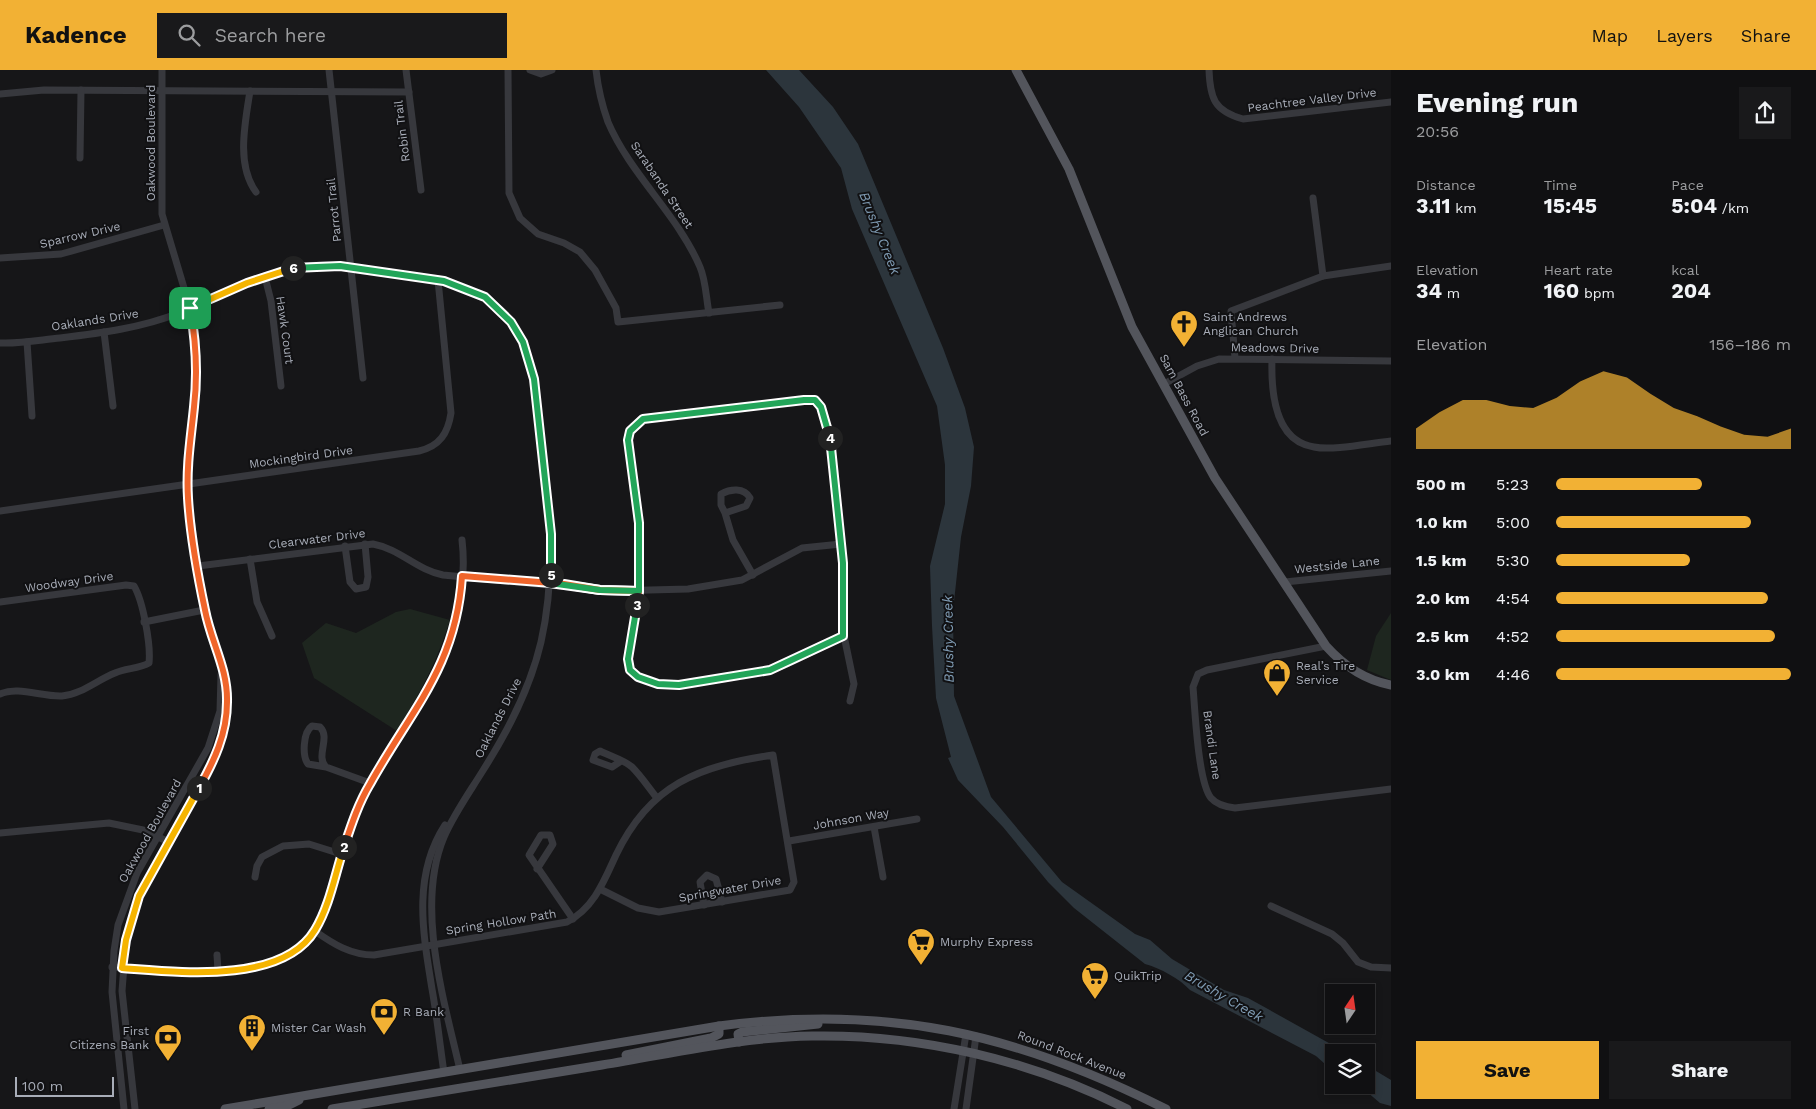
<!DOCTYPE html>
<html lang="en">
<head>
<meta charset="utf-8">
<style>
	body { margin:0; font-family:"Work Sans",sans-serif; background:#19191b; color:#f1f3f6; height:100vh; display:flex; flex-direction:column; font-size:19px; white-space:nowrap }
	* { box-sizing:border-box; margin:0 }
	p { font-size:16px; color:#9c9d9f }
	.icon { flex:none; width:28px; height:28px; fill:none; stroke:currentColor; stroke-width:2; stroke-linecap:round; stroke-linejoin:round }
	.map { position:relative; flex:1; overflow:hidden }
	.drawer { display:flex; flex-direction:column; background:#101012; width:425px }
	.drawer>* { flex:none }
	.needle { width:32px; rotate:13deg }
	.tools { position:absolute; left:1325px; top:914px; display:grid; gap:10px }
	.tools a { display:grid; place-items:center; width:50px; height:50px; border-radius:0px; background:#101012; box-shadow:0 2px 8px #0003,0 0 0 1px #303032; font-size:25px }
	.scale { position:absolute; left:15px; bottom:12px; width:99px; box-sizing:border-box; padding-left:5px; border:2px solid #a8adb8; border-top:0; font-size:14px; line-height:18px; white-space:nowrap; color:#a8adb8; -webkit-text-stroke:4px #111113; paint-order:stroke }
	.pin { position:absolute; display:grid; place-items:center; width:42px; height:42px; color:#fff; margin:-21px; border-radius:10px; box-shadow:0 2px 8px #0006 }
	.km { position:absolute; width:25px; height:25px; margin:-12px; border-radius:50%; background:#222; color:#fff; font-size:14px; line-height:25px; text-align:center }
	.round { display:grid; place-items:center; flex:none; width:52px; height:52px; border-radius:0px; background:#19191b }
	.summary { display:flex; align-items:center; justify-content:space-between; height:85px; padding:0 25px }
	h1 { font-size:28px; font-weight:700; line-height:38px }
	.figures { display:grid; grid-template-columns:repeat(3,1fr); gap:8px; height:85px; padding:5px 25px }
	.figures div { display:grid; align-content:center }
	.figures b { font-size:21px; font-weight:700 }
	.figures small { font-size:14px; font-weight:400 }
	.figures p { font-size:14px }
	.chart { height:140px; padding:10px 25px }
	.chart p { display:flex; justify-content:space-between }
	.chart svg { width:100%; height:90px; margin-top:5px; fill:#f2b134; opacity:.7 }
	.button { display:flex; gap:10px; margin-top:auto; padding:10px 25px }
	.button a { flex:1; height:58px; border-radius:0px; background:#f2b134; color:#111; font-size:20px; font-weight:700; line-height:58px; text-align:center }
	.button a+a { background:#19191b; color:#f1f3f6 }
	ul { padding:0 25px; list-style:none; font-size:16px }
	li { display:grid; grid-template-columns:80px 60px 1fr; align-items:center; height:38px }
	li i { height:12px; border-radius:6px; background:#f2b134 }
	header { display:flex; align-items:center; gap:30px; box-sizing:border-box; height:70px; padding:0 25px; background:#f2b134; color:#111 }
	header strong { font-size:24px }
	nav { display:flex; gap:28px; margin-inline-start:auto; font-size:18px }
	.search { width:350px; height:45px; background:#19191b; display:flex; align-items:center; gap:12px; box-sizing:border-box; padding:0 18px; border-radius:0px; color:#9c9d9f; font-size:19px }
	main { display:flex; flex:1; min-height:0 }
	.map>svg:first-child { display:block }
	.green { fill:#1e261f }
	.water { fill:#2c353c }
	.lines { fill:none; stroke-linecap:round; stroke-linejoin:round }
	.minor { stroke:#37383d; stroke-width:7 }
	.major { stroke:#53555c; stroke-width:9 }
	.split-1-casing { stroke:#fff; stroke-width:10 }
	.split-2-casing { stroke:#fff; stroke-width:10 }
	.split-3-casing { stroke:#fff; stroke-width:10 }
	.split-4-casing { stroke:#fff; stroke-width:10 }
	.split-5-casing { stroke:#fff; stroke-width:10 }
	.split-6-casing { stroke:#fff; stroke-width:10 }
	.split-7-casing { stroke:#fff; stroke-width:10 }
	.split-1 { stroke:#f0652b; stroke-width:6 }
	.split-2 { stroke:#f5b400; stroke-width:6 }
	.split-3 { stroke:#f0652b; stroke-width:6 }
	.split-4 { stroke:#22a559; stroke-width:6 }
	.split-5 { stroke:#22a559; stroke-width:6 }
	.split-6 { stroke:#22a559; stroke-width:6 }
	.split-7 { stroke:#f5b400; stroke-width:6 }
	.labels { text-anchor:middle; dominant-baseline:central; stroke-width:4; stroke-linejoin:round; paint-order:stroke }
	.street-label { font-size:12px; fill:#a8adb8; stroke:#111113 }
	.poi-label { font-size:12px; fill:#a8adb8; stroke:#111113; text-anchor:start }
	.water-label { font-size:14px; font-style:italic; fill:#7f9bb3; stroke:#111113 }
</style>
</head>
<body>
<header>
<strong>Kadence</strong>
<div class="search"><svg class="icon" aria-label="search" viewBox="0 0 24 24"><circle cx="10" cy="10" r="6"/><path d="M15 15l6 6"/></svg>Search here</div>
<nav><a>Map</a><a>Layers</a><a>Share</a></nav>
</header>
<main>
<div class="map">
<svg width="1391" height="1039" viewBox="0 0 1391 1039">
	<rect width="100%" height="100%" fill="#161618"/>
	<!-- green -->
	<g class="green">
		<path d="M 410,539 L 450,550 C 436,594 421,621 397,661 L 314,608 L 302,573 L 326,553 L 356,563 L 396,542 Z"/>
		<polygon points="1391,543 1391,610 1367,600 1376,566"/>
	</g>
	<!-- water -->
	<g class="water">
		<path d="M 766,0 L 799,0 L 833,37 L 858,74 L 943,278 L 965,338 L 974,377 L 971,416 L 961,467 L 953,541 L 954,626 L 991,727 L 1062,812 L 1135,864 L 1150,870 L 1172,889 L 1224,920 L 1248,928 L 1345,982 L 1334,982 L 1334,1002 L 1316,986 L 1190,920 C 1180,909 1160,898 1145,894 L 1074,838 L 1048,812 L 1003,757 L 958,710 L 948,688 L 951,687 L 936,628 L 932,556 L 930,496 L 945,434 L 945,395 L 937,336 L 852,139 L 841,98 L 799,37 Z"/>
		<polygon points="1366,995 1391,1010 1391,1036 1380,1033 1359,1015 1366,1015"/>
	</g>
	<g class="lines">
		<!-- minor -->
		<g class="minor">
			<polyline points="329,0 363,308"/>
			<polyline points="406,0 421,120"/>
			<polyline points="508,0 509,123 520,148 538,164 564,173 580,182 595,200 616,238 618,252 780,235"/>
			<polyline points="530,0 541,4 552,0"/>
			<path d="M 596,0 C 598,18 602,35 608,52 C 630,104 678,145 700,197 C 706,211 706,228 709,243"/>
			<path d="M 1209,0 C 1210,28 1214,41 1243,49 L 1391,32"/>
			<path d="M 250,21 C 245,53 236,95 256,122"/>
			<polyline points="0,24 44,20 409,22"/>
			<polyline points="80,88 81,20"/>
			<polyline points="1313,128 1323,206"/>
			<polyline points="0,188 61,184 164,155"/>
			<polyline points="265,207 271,231 281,316"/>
			<polyline points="104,262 113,336"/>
			<polyline points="27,272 32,346"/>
			<path d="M 0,273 C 20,274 40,270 60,268 C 101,263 141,258 179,243 C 219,228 257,204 299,197 C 328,192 357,198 386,202 C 461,213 519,221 533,309 C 544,397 561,484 541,572 C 530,619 508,661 482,702 C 469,723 454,744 444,767 C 415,836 444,930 460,1000"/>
			<polyline points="1235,288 1231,241 1323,206 1391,196"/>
			<path d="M 1272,289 C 1271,321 1274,371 1314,377 C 1333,381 1370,373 1391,371"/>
			<polyline points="1164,314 1197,296 1219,289 1391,291"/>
			<path d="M 0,441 L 419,381 C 440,376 448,363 451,343 L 438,210"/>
			<path d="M 725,443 L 721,435 L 721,424 C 730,419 744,417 750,428 L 746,436 L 725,443 L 733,470 L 753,505"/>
			<polyline points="345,476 350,512 356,519 366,517 368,507 365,474"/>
			<polyline points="250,489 257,532 272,566"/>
			<path d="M 198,496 L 373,474 C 400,479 417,500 443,505 L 611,521 L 688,519 L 742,510 L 802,478 L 841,474"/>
			<polyline points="1285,512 1391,501"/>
			<path d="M 0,532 L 126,515 L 134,516 C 143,531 151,575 149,593 C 138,599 126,598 115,603 C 97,610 82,624 62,626 C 42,627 18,616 0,624"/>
			<polyline points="144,552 204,540"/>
			<path d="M 843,567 C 821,575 803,588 782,596 C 761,604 736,606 714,609 C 701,612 687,616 673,615 C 660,615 635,611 629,597 C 624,584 634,562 636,549 C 644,488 636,431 628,370 C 630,359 634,355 643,349 L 804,329 L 815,330 L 821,337 L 829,362 L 843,493 L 843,561 L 854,614 L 850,631"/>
			<path d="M 1326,576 L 1207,600 L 1198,604 L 1193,617 C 1195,640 1198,712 1211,728 C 1217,735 1226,737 1235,738 L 1391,719"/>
			<path d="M 621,691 L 612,697 L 593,690 L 595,684 L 600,681 C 610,686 624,690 632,697 C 641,706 649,718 657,728"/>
			<path d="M 326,697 L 308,694 C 302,686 303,662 312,656 L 320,657 C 331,668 315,686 326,697 L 370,713"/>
			<polyline points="874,757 883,807"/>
			<polyline points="0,763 109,753 143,760 169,772"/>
			<polyline points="789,771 917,749"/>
			<polyline points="537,799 553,774 550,765 541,765 529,785 573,849"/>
			<polyline points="255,807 257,796 262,787 283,776 309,774 341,784"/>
			<polyline points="704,835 700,812 707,805 716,809 722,832"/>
			<polyline points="1271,836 1332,864 1343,873 1358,892 1371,897 1391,898"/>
			<path d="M 315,861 C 333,874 351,885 374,885 L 567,852 C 594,838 604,811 616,785 C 650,714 699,696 773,685 L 794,812 L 790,820 L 659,842 L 638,838 L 600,819"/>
			<polyline points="217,885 218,901"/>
			<path d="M 112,897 C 162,900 247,911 290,884 C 332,857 340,781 359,736 C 373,702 396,673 415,642 C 447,592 469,530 462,470"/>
			<path d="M 444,1003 C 440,975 437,947 432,919 C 423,863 412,806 445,755"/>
			<polyline points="124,1039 112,922 114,881 118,855 137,803 208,678 220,641 221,605"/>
			<polyline points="135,1039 122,921 126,870 139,826 212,694 222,667 227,632 224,603 204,540 188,428 187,389 194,336 196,285 190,238 162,144 162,0"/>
			<polyline points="954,1039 966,964"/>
			<polyline points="966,1039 976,966"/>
		</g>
		<!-- major -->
		<g class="major">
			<path d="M 1016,0 L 1069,99 L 1132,257 L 1215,408 L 1326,576 C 1344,596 1364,610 1391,615"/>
			<polyline points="739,972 738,964 742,962 818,954"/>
			<polyline points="626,985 711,968 719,964 719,956"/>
			<path d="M 225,1039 L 719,956 C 887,934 1015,963 1166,1039"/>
			<polyline points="269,1039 287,1036 299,1030"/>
			<path d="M 332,1039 C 422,1024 512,1009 602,995 C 671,984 741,967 812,966 C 920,964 1031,990 1127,1039"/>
		</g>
	</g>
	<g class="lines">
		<defs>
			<path id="split-1" d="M 190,238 C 196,271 198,303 194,337 C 191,367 186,396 188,428 C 190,461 198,507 205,540 C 211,572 228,599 227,632 C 227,664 214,691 199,718"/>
			<path id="split-2" d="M 199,718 L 139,826 L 126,870 L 122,898 C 176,902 282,915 315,860 C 330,835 335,804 344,777"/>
			<path id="split-3" d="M 344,777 C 351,756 358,734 370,714 C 411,640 456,597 462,506 L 564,514 L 600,520 L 639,521 L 637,535"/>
			<polyline id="split-4" points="637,535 628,589 630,600 638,607 658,614 679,615 770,600 843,566 843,493 830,368"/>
			<polyline id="split-5" points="551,505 550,513 600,520 639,521 639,453 628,370 630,361 643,349 804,330 815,330 821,337 830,368"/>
			<polyline id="split-6" points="293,198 340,196 444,211 485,227 511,252 523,272 534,309 551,464 551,505"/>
			<polyline id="split-7" points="190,238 247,213 293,198"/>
		</defs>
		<!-- split-1 casing -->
		<use href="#split-1" class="split-1-casing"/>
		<!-- split-2 casing -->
		<use href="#split-2" class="split-2-casing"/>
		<!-- split-3 casing -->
		<use href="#split-3" class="split-3-casing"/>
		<!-- split-4 casing -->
		<use href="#split-4" class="split-4-casing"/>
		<!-- split-5 casing -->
		<use href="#split-5" class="split-5-casing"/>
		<!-- split-6 casing -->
		<use href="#split-6" class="split-6-casing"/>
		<!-- split-7 casing -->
		<use href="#split-7" class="split-7-casing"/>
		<!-- split-1 -->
		<use href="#split-1" class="split-1"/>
		<!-- split-2 -->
		<use href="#split-2" class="split-2"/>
		<!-- split-3 -->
		<use href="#split-3" class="split-3"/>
		<!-- split-4 -->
		<use href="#split-4" class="split-4"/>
		<!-- split-5 -->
		<use href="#split-5" class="split-5"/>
		<!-- split-6 -->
		<use href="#split-6" class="split-6"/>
		<!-- split-7 -->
		<use href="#split-7" class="split-7"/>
	</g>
	<!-- icons -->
	<defs>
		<symbol id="church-pin" viewBox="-11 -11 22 30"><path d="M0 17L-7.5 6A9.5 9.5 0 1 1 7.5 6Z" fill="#f2b134" stroke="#111113"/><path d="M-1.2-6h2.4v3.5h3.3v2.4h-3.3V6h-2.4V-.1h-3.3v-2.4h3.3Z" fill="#111"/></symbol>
		<symbol id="shop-pin" viewBox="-11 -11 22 30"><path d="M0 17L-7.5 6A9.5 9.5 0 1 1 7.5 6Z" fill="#f2b134" stroke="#111113"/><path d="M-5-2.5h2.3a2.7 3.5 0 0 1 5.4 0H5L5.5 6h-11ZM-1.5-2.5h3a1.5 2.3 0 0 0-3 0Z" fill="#111"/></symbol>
		<symbol id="supermarket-pin" viewBox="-11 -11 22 30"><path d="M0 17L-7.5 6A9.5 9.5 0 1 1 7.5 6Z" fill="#f2b134" stroke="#111113"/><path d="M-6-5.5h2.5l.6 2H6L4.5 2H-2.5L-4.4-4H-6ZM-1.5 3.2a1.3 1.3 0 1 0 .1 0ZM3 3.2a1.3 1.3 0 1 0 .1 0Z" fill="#111"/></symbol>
		<symbol id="bank-pin" viewBox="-11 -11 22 30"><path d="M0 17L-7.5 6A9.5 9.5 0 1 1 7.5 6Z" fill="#f2b134" stroke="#111113"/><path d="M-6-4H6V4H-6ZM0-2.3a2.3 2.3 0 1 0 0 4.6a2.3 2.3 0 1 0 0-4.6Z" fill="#111"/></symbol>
		<symbol id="building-pin" viewBox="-11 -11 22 30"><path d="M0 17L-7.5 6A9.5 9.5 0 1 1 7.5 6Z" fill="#f2b134" stroke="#111113"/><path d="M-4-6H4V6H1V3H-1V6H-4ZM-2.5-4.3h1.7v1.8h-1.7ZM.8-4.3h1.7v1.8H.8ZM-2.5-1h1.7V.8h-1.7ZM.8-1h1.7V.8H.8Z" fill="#111"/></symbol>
	</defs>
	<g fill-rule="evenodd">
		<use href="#church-pin" x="1168" y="238" width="32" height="43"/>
		<use href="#shop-pin" x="1261" y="587" width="32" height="43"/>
		<use href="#supermarket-pin" x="905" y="856" width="32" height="43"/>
		<use href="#supermarket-pin" x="1079" y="890" width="32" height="43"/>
		<use href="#bank-pin" x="368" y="926" width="32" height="43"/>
		<use href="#building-pin" x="236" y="942" width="32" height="43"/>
		<use href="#bank-pin" x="152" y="952" width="32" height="43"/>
	</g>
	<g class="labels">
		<!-- street labels -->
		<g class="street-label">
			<text transform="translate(1312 30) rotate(-7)">Peachtree Valley Drive</text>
			<text transform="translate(402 61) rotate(-97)">Robin Trail</text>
			<text transform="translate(151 73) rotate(-90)">Oakwood Boulevard</text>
			<text transform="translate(662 115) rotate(56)">Sarabanda Street</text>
			<text transform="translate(334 140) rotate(-96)">Parrot Trail</text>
			<text transform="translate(80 165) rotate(-13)">Sparrow Drive</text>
			<text transform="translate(95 250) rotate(-9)">Oaklands Drive</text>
			<text transform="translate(285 260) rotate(82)">Hawk Court</text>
			<text transform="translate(1275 278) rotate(1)">Meadows Drive</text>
			<text transform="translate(1184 325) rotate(62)">Sam Bass Road</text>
			<text transform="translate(301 387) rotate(-8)">Mockingbird Drive</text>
			<text transform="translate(317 469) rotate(-7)">Clearwater Drive</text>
			<text transform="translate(1337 495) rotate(-6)">Westside Lane</text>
			<text transform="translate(69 512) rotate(-8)">Woodway Drive</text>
			<text transform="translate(498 648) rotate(-63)">Oaklands Drive</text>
			<text transform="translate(1212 675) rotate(82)">Brandi Lane</text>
			<text transform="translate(851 749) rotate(-10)">Johnson Way</text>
			<text transform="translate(150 761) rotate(-61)">Oakwood Boulevard</text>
			<text transform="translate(730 819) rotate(-10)">Springwater Drive</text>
			<text transform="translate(501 852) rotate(-9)">Spring Hollow Path</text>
			<text transform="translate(1072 985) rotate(21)">Round Rock Avenue</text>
		</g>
		<!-- poi labels -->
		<g class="poi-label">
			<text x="1203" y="247">Saint Andrews<tspan x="1203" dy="14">Anglican Church</tspan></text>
			<text x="1296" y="596">Real’s Tire<tspan x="1296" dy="14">Service</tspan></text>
			<text x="940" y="872">Murphy Express</text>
			<text x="1114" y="906">QuikTrip</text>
			<text x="403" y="942">R Bank</text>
			<text x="271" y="958">Mister Car Wash</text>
			<text x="149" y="961" text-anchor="end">First<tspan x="149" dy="14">Citizens Bank</tspan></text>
		</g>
		<!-- water labels -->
		<g class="water-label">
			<text transform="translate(880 163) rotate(68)">Brushy Creek</text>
			<text transform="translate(948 569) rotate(-91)">Brushy Creek</text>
			<text transform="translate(1224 926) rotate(30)">Brushy Creek</text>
		</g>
	</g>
</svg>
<div class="tools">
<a><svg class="needle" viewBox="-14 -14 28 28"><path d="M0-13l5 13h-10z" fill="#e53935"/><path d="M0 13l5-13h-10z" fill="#9c9d9f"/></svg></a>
<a><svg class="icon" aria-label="layers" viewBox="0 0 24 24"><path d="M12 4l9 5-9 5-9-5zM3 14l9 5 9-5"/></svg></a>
</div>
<div class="scale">100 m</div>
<div class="pin" style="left:190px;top:238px;background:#1e9e55"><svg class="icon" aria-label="arrive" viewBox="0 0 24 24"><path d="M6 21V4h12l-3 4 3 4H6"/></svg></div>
<b class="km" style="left:199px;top:718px">1</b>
<b class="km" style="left:344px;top:777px">2</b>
<b class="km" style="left:637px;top:535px">3</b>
<b class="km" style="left:830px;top:368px">4</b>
<b class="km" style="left:551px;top:505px">5</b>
<b class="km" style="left:293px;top:198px">6</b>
</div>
<section class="drawer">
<div class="summary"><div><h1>Evening run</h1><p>20:56</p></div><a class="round"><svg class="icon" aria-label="share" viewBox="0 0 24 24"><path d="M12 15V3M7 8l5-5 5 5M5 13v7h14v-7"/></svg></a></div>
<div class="figures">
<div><p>Distance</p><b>3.11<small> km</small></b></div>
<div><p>Time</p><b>15:45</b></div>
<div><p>Pace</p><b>5:04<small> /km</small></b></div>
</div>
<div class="figures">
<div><p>Elevation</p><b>34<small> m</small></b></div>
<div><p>Heart rate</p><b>160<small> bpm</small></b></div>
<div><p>kcal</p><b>204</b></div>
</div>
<div class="chart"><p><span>Elevation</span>156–186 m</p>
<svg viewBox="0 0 160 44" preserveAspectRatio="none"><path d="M0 44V34L10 26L20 20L30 20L40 23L50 24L60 19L70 11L80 6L90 9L100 17L110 24L120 28L130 33L140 37L150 38L160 34V44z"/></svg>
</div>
<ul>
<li><b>500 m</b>5:23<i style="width:62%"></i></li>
<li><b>1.0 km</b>5:00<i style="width:83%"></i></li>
<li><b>1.5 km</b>5:30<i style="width:57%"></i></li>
<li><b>2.0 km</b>4:54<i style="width:90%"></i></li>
<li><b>2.5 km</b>4:52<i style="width:93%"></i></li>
<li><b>3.0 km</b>4:46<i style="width:100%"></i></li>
</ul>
<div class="button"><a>Save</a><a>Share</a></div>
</section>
</main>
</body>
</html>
